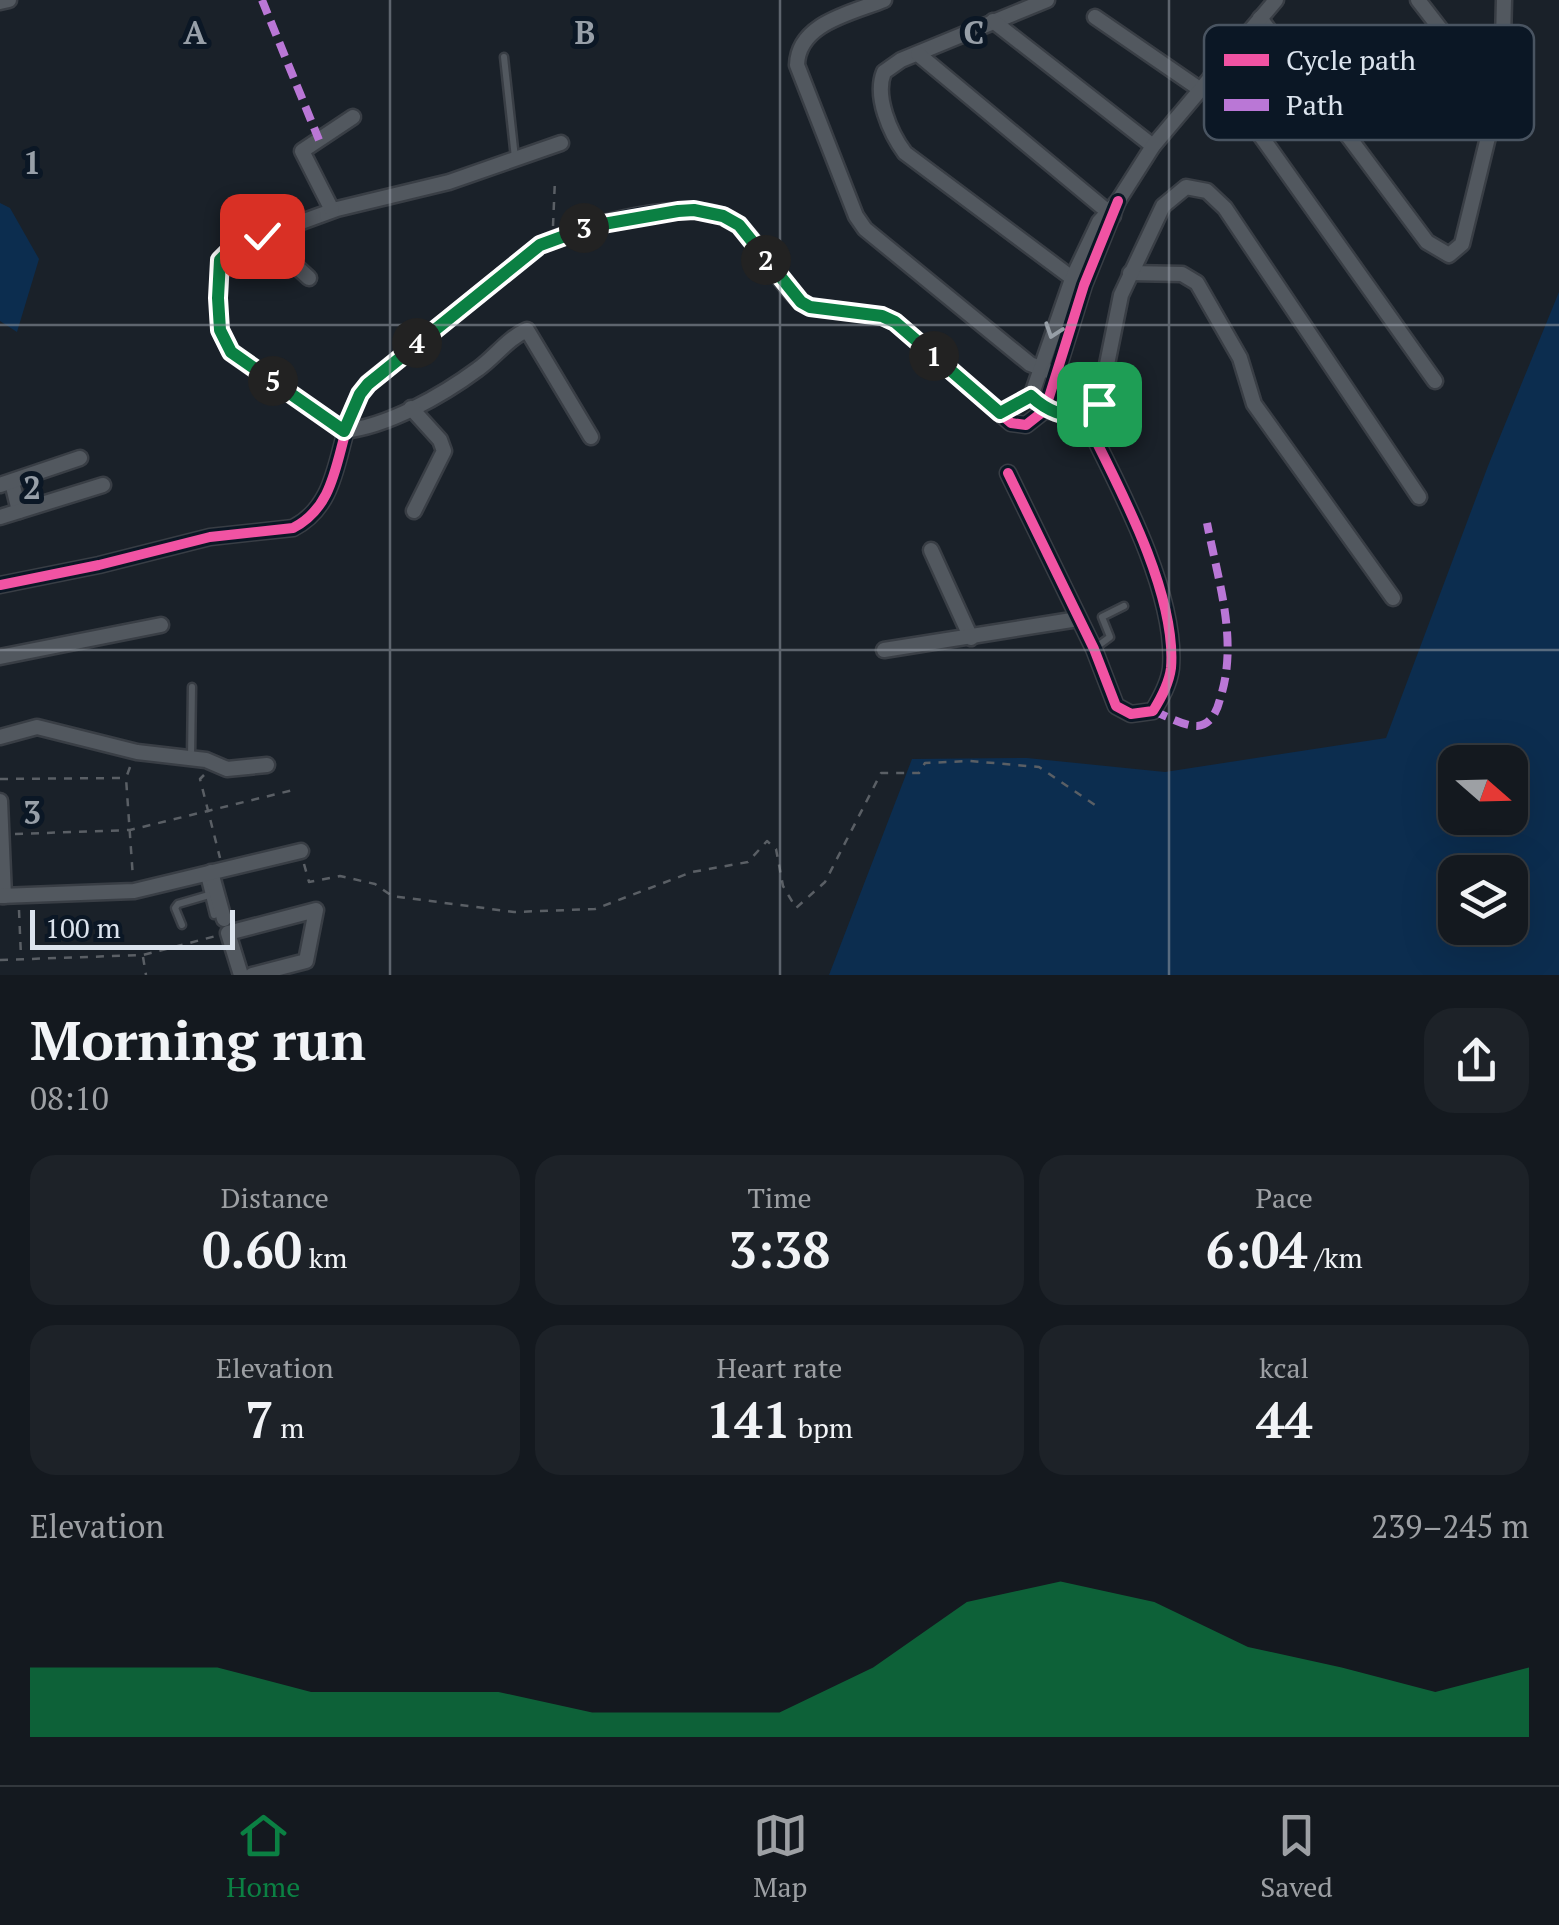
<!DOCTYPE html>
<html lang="en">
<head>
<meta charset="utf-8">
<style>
	body { margin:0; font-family:"PT Serif",serif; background:#1d2228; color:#f1f3f6; height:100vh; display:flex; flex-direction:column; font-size:38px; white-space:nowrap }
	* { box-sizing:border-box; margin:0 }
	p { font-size:32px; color:#9da0a4 }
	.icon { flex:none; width:55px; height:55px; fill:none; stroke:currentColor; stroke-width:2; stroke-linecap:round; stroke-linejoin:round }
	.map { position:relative; height:975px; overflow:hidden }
	.details { display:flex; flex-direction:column; background:#14191f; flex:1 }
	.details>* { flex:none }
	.needle { width:65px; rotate:110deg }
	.controls { position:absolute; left:1438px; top:745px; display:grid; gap:20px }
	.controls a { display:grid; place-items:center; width:90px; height:90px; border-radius:20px; background:#14191f; box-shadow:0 10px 40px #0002,0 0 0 2px #33383d; font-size:50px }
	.scale { position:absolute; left:30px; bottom:25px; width:205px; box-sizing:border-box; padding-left:10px; border:5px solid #dbe3ed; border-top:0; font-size:28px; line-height:35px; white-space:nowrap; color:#dbe3ed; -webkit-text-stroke:8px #0b1725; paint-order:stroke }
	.pin { position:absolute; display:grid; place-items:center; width:85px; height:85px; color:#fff; margin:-42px; border-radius:20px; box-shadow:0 5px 15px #0006 }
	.km { position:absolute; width:50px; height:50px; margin:-25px; border-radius:50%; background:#222; color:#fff; font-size:28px; line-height:50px; text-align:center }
	.round { display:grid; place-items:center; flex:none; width:105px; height:105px; border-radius:30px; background:#1d2228 }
	.head { display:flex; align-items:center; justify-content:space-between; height:170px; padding:0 30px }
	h1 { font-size:55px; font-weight:700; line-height:75px }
	.stats { display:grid; grid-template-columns:repeat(3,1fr); gap:15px; height:170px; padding:10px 30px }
	.stats div { display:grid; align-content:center; border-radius:25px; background:#1d2228; text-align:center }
	.stats b { font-size:50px; font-weight:700 }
	.stats small { font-size:28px; font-weight:400 }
	.stats p { font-size:28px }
	.chart { height:280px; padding:20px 30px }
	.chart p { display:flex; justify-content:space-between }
	.chart svg { width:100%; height:180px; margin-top:10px; fill:#0b8043; opacity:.7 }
	.tab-bar { display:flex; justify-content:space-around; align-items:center; height:140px; border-top:2px solid #33383d; background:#14191f; font-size:28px; color:#9da0a4 }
	.tab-bar a { display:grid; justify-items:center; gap:5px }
	.tab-bar .active { color:#0b8043 }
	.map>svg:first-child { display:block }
	.green { fill:#0c2d4f; fill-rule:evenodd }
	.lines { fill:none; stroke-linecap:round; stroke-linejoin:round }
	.service-casing { stroke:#393e45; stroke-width:11 }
	.minor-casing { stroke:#393e45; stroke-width:19 }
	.path { stroke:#5a5f65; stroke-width:2.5; stroke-dasharray:8 8; stroke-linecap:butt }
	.service { stroke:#52585f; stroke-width:6 }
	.minor { stroke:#52585f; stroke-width:14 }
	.quiet { stroke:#ba77d6; stroke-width:8; stroke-dasharray:15 8; stroke-linecap:butt }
	.cycleway-casing { stroke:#0b1725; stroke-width:16 }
	.cycleway { stroke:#f153a3; stroke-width:10 }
	.oneway { stroke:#969ea6 }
	.route-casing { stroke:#fff; stroke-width:20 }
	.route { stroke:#0b8043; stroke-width:12 }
	.grid { fill:none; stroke:#979fa8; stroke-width:2.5; stroke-opacity:0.55 }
	.key { fill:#0b1725; stroke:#495461; stroke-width:2.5 }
	.key-label { font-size:28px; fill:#dbe3ed }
	.grid-label { font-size:32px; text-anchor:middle; font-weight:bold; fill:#979fa8; stroke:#0b1725; stroke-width:10; stroke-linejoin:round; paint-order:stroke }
</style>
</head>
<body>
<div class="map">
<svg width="1559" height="975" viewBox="0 0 1559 975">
	<rect width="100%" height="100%" fill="#1a2129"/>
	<!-- green -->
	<g class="green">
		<polygon points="0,203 10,208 39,259 17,332 0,321"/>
		<path d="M 1559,292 L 1559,975 L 829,975 L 912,759 L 1027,758 L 1165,772 L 1386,738 L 1488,466 ZM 1455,762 L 1510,762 L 1510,818 L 1455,818 ZM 1455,872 L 1510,872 L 1510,928 L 1455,928 Z"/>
	</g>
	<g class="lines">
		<defs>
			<g id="service">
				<polyline points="504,57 515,158"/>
				<polyline points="1095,648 1110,637 1102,617 1124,606"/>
				<polyline points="191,757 192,687"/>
				<polyline points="204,875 214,915"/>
				<polyline points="182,925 175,908 178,904 209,895"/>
			</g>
			<g id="minor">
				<path d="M 884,0 C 852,13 798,23 797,65 L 856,216 L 865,229 L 1030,364 L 1056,374"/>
				<path d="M 1047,0 L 901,60 L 884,72 C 874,96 890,133 905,153 L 1076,281"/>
				<polyline points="1418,0 1476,75"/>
				<polyline points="0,2 9,0"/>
				<polyline points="1095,17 1201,90"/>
				<polyline points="1260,18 1427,242 1449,255 1462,244 1502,80 1504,0"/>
				<polyline points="993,21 1153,146"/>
				<polyline points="918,54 1113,216"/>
				<polyline points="1211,77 1231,94 1435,381"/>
				<path d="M 561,143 L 449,182 L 337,209 L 233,247 L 220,260 L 218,298 L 220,330 L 231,353 L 343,431 C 387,427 443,395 478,369 C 495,357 508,338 527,330 L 591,437"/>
				<polyline points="332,210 302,151 353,117"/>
				<polyline points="263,236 309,278"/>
				<polyline points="1130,273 1182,274 1197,283 1240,358 1254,404 1393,598"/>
				<polyline points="411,408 440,440 444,451 414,511"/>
				<polyline points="1000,413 1031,397 1072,279 1099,222 1118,201 1153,146 1276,0"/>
				<polyline points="1085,419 1099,404 1121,295 1163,206 1186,187 1207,191 1225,208 1419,497"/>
				<path d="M 1008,473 L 1094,649 L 1116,706 L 1131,714 L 1153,711 C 1161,698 1169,684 1171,668 C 1177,593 1118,485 1085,419 L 1045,410 L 1031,397"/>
				<polyline points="12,482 19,511"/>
				<polyline points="0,485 80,458"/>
				<polyline points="0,517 103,485"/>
				<polyline points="931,550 971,638"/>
				<path d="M 0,585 L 99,565 L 210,537 L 293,528 C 348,500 332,429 368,383 L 540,245 C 580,226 698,192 736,223 C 762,244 775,280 801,302 L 810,307 L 882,316 L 895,322 L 1011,423 L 1026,425 L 1045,410 L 1084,285 L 1118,201"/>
				<polyline points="884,650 1078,619"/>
				<polyline points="0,657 161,625"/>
				<polyline points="0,737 37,727 137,752 206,760 227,769 267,765"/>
				<polyline points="0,801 4,896"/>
				<polyline points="211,872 224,919"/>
				<polyline points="0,896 134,891 301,851"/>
				<polyline points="241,975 228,933 316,910 306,961 252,975"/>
			</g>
		</defs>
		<!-- service casing -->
		<use href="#service" class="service-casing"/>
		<!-- minor casing -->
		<use href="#minor" class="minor-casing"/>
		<!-- path -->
		<g class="path">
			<polyline points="553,226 555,179"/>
			<polyline points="130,767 126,778 133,878"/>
			<polyline points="204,775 200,779 220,858"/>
			<polyline points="0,779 123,778"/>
			<polyline points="15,834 130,830 293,790"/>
			<polyline points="304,864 309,882 340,876 375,884 392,896 514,912 595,909 692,872 748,862 767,841 776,849 783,886 796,908 825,882 881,773 919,773 925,763 970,761 1039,767 1095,805"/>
			<polyline points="19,910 21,957"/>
			<polyline points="143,957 146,975"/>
			<polyline points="0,960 143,955 216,936"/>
		</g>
		<!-- service -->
		<use href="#service" class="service"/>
		<!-- minor -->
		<use href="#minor" class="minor"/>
		<!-- quiet -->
		<g class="quiet">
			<polyline points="262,0 319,140"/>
			<path d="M 1153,711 C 1165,715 1183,726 1197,726 C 1211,725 1217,711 1220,699 C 1239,641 1218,581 1207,523"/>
		</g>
		<defs>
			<g id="cycleway">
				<path d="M 1008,473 L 1094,649 L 1116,706 L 1131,714 L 1153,711 C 1161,698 1169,684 1171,668 C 1177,593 1118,485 1085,419 L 1045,410 L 1031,397"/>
				<path d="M 0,585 L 99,565 L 210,537 L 293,528 C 348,500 332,429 368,383 L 540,245 C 580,226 698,192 736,223 C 762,244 775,280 801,302 L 810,307 L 882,316 L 895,322 L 1011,423 L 1026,425 L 1045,410 L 1084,285 L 1118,201"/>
			</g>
		</defs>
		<!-- cycleway casing -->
		<use href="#cycleway" class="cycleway-casing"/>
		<!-- cycleway -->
		<use href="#cycleway" class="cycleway"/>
	</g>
	<!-- one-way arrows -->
	<defs><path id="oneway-chevron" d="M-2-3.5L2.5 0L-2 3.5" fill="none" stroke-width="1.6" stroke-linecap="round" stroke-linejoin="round" transform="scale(2.5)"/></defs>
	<use class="oneway" href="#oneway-chevron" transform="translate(1053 331) rotate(109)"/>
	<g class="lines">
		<defs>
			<path id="route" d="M 262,236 L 233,247 L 220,260 L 218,298 L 220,330 L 231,352 L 344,431 L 360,394 L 368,384 L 540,245 L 592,226 L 678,211 L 694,210 L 723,216 L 739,225 L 801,302 L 810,307 L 882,316 L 895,322 L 1000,413 L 1031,396 C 1048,412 1063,416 1086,418 L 1099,404"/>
		</defs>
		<!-- route casing -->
		<use href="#route" class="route-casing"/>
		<!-- route -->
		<use href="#route" class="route"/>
	</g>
	<!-- grid -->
	<path class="grid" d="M 390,0 L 390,975M 780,0 L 780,975M 1169,0 L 1169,975M 0,325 L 1559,325M 0,650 L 1559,650"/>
	<!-- legend -->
	<rect x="1204" y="25" width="330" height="115" rx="15" class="key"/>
	<rect x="1224" y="54" width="45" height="12" fill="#f153a3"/>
	<rect x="1224" y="99" width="45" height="12" fill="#ba77d6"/>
	<g class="key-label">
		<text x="1286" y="70">Cycle path</text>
		<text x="1286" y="115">Path</text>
	</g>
	<g class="grid-label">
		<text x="195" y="44">A</text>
		<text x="585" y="44">B</text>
		<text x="974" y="44">C</text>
		<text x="32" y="174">1</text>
		<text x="32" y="499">2</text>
		<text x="32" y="824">3</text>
	</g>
</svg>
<div class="controls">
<a><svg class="needle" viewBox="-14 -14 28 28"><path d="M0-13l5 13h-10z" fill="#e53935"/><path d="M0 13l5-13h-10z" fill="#9da0a4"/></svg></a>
<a><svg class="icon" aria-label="layers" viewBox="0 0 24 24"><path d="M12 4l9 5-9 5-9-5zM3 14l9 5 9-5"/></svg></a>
</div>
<div class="scale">100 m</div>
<div class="pin" style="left:1099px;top:404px;background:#1e9e55"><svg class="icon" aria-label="arrive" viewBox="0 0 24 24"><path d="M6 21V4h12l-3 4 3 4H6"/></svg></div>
<div class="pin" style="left:262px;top:236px;background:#d93025"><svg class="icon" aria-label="check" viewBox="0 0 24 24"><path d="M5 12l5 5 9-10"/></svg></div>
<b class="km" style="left:934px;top:356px">1</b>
<b class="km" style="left:766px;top:260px">2</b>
<b class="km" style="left:584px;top:228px">3</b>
<b class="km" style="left:417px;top:343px">4</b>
<b class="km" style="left:273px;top:381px">5</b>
</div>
<section class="details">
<div class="head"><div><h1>Morning run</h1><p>08:10</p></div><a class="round"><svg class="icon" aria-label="share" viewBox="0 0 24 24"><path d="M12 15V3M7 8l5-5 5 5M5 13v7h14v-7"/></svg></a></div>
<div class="stats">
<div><p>Distance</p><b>0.60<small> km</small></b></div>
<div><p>Time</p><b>3:38</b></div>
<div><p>Pace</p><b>6:04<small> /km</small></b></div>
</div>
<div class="stats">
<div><p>Elevation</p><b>7<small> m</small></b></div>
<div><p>Heart rate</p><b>141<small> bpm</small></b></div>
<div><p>kcal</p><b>44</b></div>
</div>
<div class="chart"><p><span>Elevation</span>239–245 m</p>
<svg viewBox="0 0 160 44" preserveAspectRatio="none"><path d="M0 44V27L10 27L20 27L30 33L40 33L50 33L60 38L70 38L80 38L90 27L100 11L110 6L120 11L130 22L140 27L150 33L160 27V44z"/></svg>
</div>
</section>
<nav class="tab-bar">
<a class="active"><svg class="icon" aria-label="home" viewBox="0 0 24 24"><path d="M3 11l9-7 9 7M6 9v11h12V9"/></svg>Home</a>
<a><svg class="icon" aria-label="map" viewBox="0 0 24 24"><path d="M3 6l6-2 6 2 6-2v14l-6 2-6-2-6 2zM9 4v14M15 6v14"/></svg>Map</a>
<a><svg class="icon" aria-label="saved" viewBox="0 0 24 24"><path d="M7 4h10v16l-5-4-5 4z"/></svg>Saved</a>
</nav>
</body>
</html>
